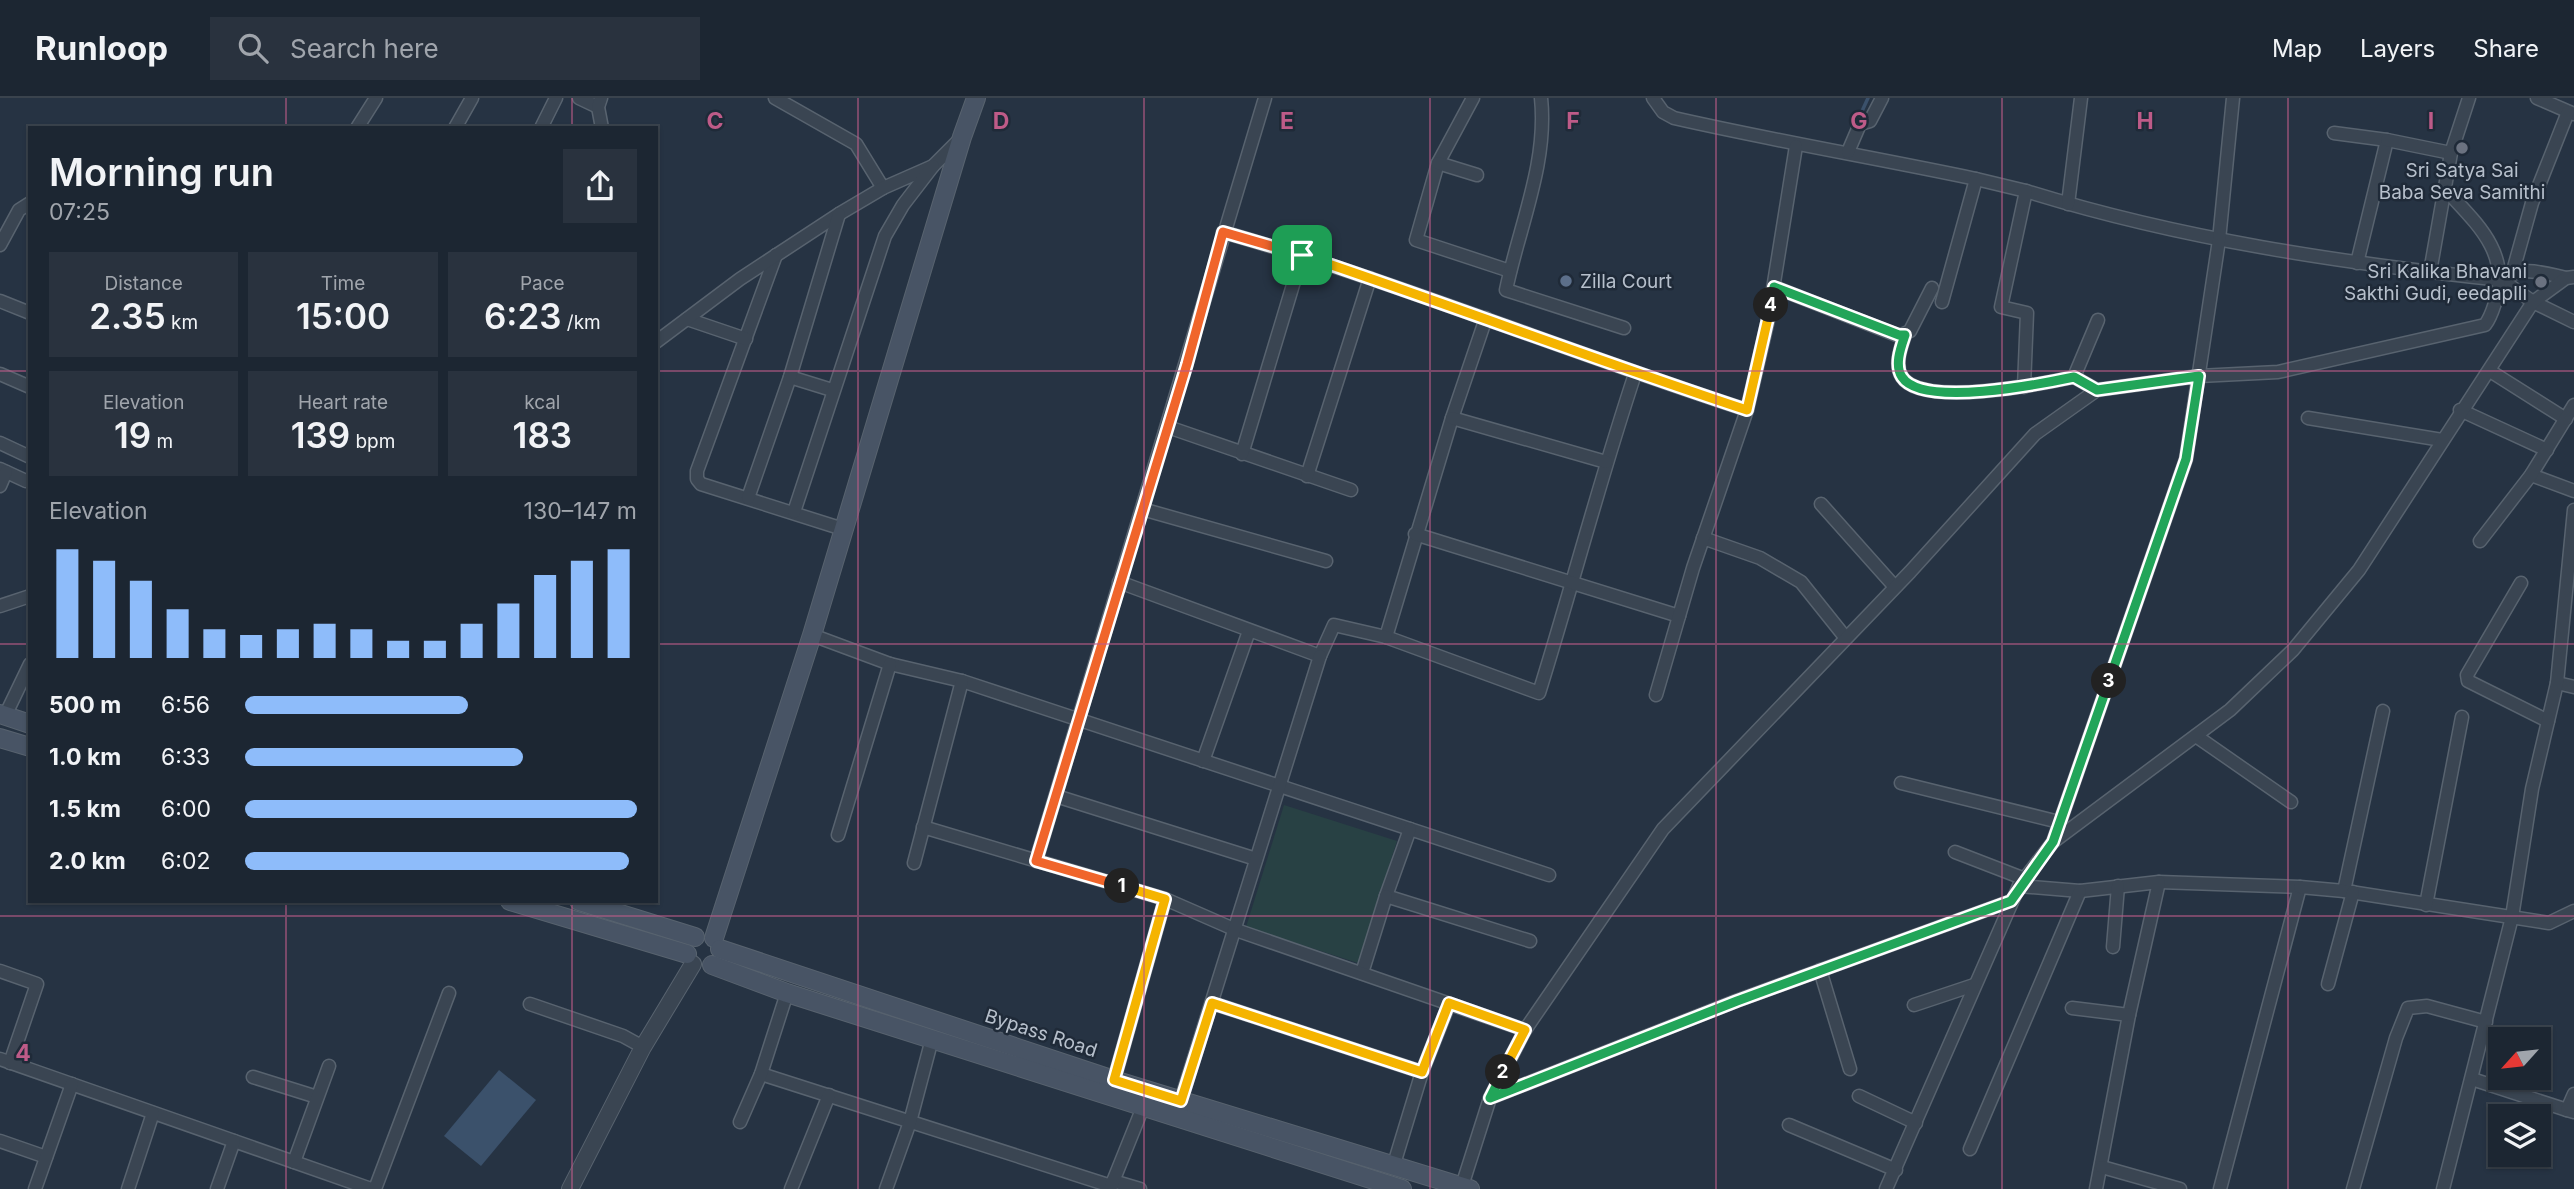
<!DOCTYPE html>
<html lang="en">
<head>
<meta charset="utf-8">
<style>
	body { margin:0; font-family:Inter,sans-serif; background:#29323e; color:#f1f3f6; height:100vh; display:flex; flex-direction:column; font-size:26px; white-space:nowrap }
	* { box-sizing:border-box; margin:0 }
	p { font-size:23px; color:#a0a5ac }
	.icon { flex:none; width:38px; height:38px; fill:none; stroke:currentColor; stroke-width:2; stroke-linecap:round; stroke-linejoin:round }
	.map { position:relative; flex:1; overflow:hidden }
	.drawer { position:absolute; left:28px; top:28px; width:630px; height:777px; display:flex; flex-direction:column; background:#1c2632; border-radius:0px; box-shadow:0 2px 5px #0004,0 0 0 2px #3a434d }
	.drawer>* { flex:none }
	.needle { width:46px; rotate:243deg }
	.tools { position:absolute; left:2488px; top:929px; display:grid; gap:14px }
	.tools a { display:grid; place-items:center; width:63px; height:63px; border-radius:0px; background:#1c2632; box-shadow:0 2px 5px #0004,0 0 0 2px #3a434d; font-size:35px }
	.pin { position:absolute; display:grid; place-items:center; width:60px; height:60px; color:#fff; margin:-30px; border-radius:14px; box-shadow:0 4px 10px #0006 }
	.km { position:absolute; width:35px; height:35px; margin:-18px; border-radius:50%; background:#222; color:#fff; font-size:19px; line-height:35px; text-align:center }
	.round { display:grid; place-items:center; flex:none; width:74px; height:74px; border-radius:0px; background:#29323e }
	.headline { display:flex; align-items:center; justify-content:space-between; height:119px; padding:0 21px }
	h1 { font-size:38px; font-weight:600; line-height:52px }
	.figures { display:grid; grid-template-columns:repeat(3,1fr); gap:10px; height:119px; padding:7px 21px }
	.figures div { display:grid; align-content:center; border-radius:0px; background:#29323e; text-align:center }
	.figures b { font-size:35px; font-weight:600 }
	.figures small { font-size:19px; font-weight:400 }
	.figures p { font-size:19px }
	.chart { height:196px; padding:14px 21px }
	.chart p { display:flex; justify-content:space-between }
	.chart svg { width:100%; height:126px; margin-top:7px; stroke:#8ebcfa; stroke-width:6 }
	ul { padding:0 21px; list-style:none; font-size:23px }
	li { display:grid; grid-template-columns:112px 84px 1fr; align-items:center; height:52px }
	li i { height:18px; border-radius:9px; background:#8ebcfa }
	header { display:flex; align-items:center; gap:42px; box-sizing:border-box; height:98px; padding:0 35px; background:#1c2632; border-bottom:2px solid #3a434d }
	header strong { font-size:33px }
	nav { display:flex; gap:38px; margin-inline-start:auto; font-size:24px }
	.search { width:490px; height:63px; background:#29323e; display:flex; align-items:center; gap:18px; box-sizing:border-box; padding:0 24px; border-radius:0px; color:#a0a5ac; font-size:26px }
	.map>svg:first-child { display:block }
	.green { fill:#284144 }
	.water { fill:#3b516b }
	.lines { fill:none; stroke-linecap:round; stroke-linejoin:round }
	.stream { stroke:#3b516b; stroke-width:3.5 }
	.minor-casing { stroke:#58636f; stroke-width:15 }
	.tertiary-casing { stroke:#58636f; stroke-width:18 }
	.secondary-casing { stroke:#58636f; stroke-width:20 }
	.minor { stroke:#3a4552; stroke-width:12 }
	.tertiary { stroke:#3a4552; stroke-width:16 }
	.secondary { stroke:#485465; stroke-width:18 }
	.split-1-casing { stroke:#fff; stroke-width:14 }
	.split-2-casing { stroke:#fff; stroke-width:14 }
	.split-3-casing { stroke:#fff; stroke-width:14 }
	.split-4-casing { stroke:#fff; stroke-width:14 }
	.split-5-casing { stroke:#fff; stroke-width:14 }
	.split-1 { stroke:#f0652b; stroke-width:9 }
	.split-2 { stroke:#f5b400; stroke-width:9 }
	.split-3 { stroke:#22a559; stroke-width:9 }
	.split-4 { stroke:#22a559; stroke-width:9 }
	.split-5 { stroke:#f5b400; stroke-width:9 }
	.grid { fill:none; stroke:#be5b88; stroke-width:2; stroke-opacity:0.55 }
	.worship-dot { fill:#6b7280; stroke:#1f2a38; stroke-width:2.5 }
	.service-dot { fill:#5c6f8a; stroke:#1f2a38; stroke-width:2.5 }
	.labels { text-anchor:middle; dominant-baseline:central; stroke-width:5; stroke-linejoin:round; paint-order:stroke }
	.poi-label { font-size:19px; fill:#b7c0cc; stroke:#1f2a38 }
	.street-label { font-size:19px; fill:#b7c0cc; stroke:#1f2a38 }
	.grid-label { font-size:23px; text-anchor:middle; font-weight:bold; fill:#be5b88; stroke:#1f2a38; stroke-width:5; stroke-linejoin:round; paint-order:stroke }
</style>
</head>
<body>
<header>
<strong>Runloop</strong>
<div class="search"><svg class="icon" aria-label="search" viewBox="0 0 24 24"><circle cx="10" cy="10" r="6"/><path d="M15 15l6 6"/></svg>Search here</div>
<nav><a>Map</a><a>Layers</a><a>Share</a></nav>
</header>
<div class="map">
<svg width="2574" height="1091" viewBox="0 0 2574 1091">
	<rect width="100%" height="100%" fill="#263343"/>
	<!-- green -->
	<polygon class="green" points="1284,707 1397,743 1358,865 1246,829"/>
	<!-- water -->
	<polygon class="water" points="499,972 536,1002 481,1068 444,1038"/>
	<g class="lines">
		<!-- stream -->
		<polyline class="stream" points="1858,22 1868,0"/>
		<defs>
			<g id="minor">
				<polyline points="579,0 598,9"/>
				<polyline points="601,0 598,9 602,30"/>
				<polyline points="775,0 856,46 883,90"/>
				<polyline points="1473,0 1438,65 1416,142 1510,173"/>
				<path d="M 1541,0 C 1548,65 1519,129 1506,192 L 1624,230"/>
				<path d="M 1653,0 L 1663,14 L 1674,20 C 1775,43 1876,60 1976,81"/>
				<polyline points="2537,0 2574,16"/>
				<polyline points="357,30 376,0"/>
				<polyline points="455,30 472,0"/>
				<polyline points="541,30 556,0"/>
				<polyline points="2334,35 2387,42 2357,165"/>
				<polyline points="2387,42 2451,55"/>
				<polyline points="1848,54 1860,26 1870,23 1882,0"/>
				<polyline points="1438,65 1477,77"/>
				<path d="M 2026,93 C 2180,141 2341,165 2502,182 C 2522,167 2543,175 2566,180"/>
				<polyline points="2068,106 2081,0"/>
				<path d="M 1223,134 C 1400,185 1571,255 1747,312"/>
				<polyline points="0,147 19,112 30,105"/>
				<polyline points="776,157 697,373 697,381 701,386 843,431"/>
				<polyline points="2513,173 2532,105 2568,14"/>
				<polyline points="2430,174 2451,55 2469,0"/>
				<polyline points="2502,182 2533,204 2574,224"/>
				<polyline points="1774,189 1899,238 1910,233 1932,190"/>
				<polyline points="0,203 30,215"/>
				<polyline points="1942,204 1976,81 2026,93 2001,209 2027,215 2024,289"/>
				<path d="M 1486,220 L 1452,320 L 1386,539 L 1539,595 C 1572,489 1600,381 1635,276"/>
				<polyline points="687,221 746,241"/>
				<path d="M 1905,237 C 1901,249 1894,267 1902,279 C 1922,310 2041,286 2074,279"/>
				<polyline points="656,244 740,181 839,116 883,90 933,68 960,41"/>
				<polyline points="2490,273 2566,321"/>
				<polyline points="0,276 30,289"/>
				<polyline points="790,279 832,292"/>
				<polyline points="2097,292 2074,279 2098,222"/>
				<polyline points="2460,312 2547,352"/>
				<polyline points="1452,320 1606,364"/>
				<polyline points="2308,320 2442,342"/>
				<polyline points="1168,329 1351,392"/>
				<polyline points="0,345 30,359"/>
				<polyline points="1242,356 1302,157"/>
				<polyline points="0,371 26,383"/>
				<polyline points="2531,377 2574,393"/>
				<polyline points="1307,378 1370,180"/>
				<polyline points="0,388 6,374"/>
				<polyline points="748,400 790,279 839,116"/>
				<polyline points="1821,406 1895,489"/>
				<polyline points="1142,411 1326,463"/>
				<polyline points="794,414 885,138 903,107 933,68"/>
				<polyline points="1415,436 1679,518"/>
				<polyline points="1703,440 1760,460 1801,484 1845,539"/>
				<polyline points="2480,443 2531,377 2574,307"/>
				<polyline points="1119,484 1320,558 1334,527 1386,539"/>
				<polyline points="2521,485 2467,577 2468,583 2548,623"/>
				<polyline points="0,508 30,498"/>
				<polyline points="812,537 890,566 962,583 1549,777"/>
				<polyline points="2557,585 2574,589"/>
				<polyline points="1656,597 1693,470 1747,312 1768,222 1796,48"/>
				<polyline points="2383,613 2344,793 2549,825 2574,813"/>
				<polyline points="5,618 30,566"/>
				<polyline points="2196,638 2291,704"/>
				<polyline points="1203,663 1249,533"/>
				<polyline points="1901,685 2059,724"/>
				<polyline points="1056,698 1256,761"/>
				<polyline points="923,729 1165,801"/>
				<polyline points="1410,731 1386,798 1530,843"/>
				<polyline points="838,737 890,566"/>
				<polyline points="2053,744 2186,361 2219,142 2233,0"/>
				<polyline points="1955,754 2025,781"/>
				<polyline points="1036,763 1265,0"/>
				<polyline points="914,765 962,583"/>
				<polyline points="2159,784 2300,789 2220,1091"/>
				<polyline points="2019,788 2080,793 2159,784 2129,917 2096,1091"/>
				<polyline points="2300,789 2344,793"/>
				<polyline points="2426,807 2462,619"/>
				<polyline points="2113,849 2118,788"/>
				<polyline points="1820,872 1850,971"/>
				<polyline points="0,873 37,886 10,965"/>
				<polyline points="1362,875 1386,798"/>
				<polyline points="2328,886 2353,794"/>
				<polyline points="1212,905 1422,974 1394,1066"/>
				<polyline points="530,906 623,938 643,949"/>
				<polyline points="1914,907 1974,887"/>
				<polyline points="2072,910 2129,917"/>
				<polyline points="0,961 371,1091"/>
				<polyline points="1422,974 1449,906"/>
				<polyline points="761,976 1111,1088"/>
				<polyline points="253,979 317,999"/>
				<polyline points="2472,981 2567,1012"/>
				<polyline points="1114,982 1165,801 1236,832 1525,932"/>
				<polyline points="1859,998 1916,1025"/>
				<polyline points="1490,1000 1736,903 2011,803"/>
				<polyline points="1181,1002 1320,558"/>
				<polyline points="2574,1014 2567,1012 2574,996"/>
				<polyline points="740,1024 761,976 787,895"/>
				<polyline points="1789,1027 1896,1072"/>
				<polyline points="0,1043 46,1059"/>
				<polyline points="1970,1051 2080,793"/>
				<polyline points="294,1064 329,968"/>
				<polyline points="2102,1069 2180,1091"/>
				<polyline points="1113,1083 1140,1091"/>
				<path d="M 1462,1088 L 1490,1000 L 1525,932 L 1663,731 L 1910,474 L 2035,336 L 2097,292 L 2199,278 L 2278,274 L 2485,227 C 2491,219 2493,211 2496,202 C 2510,154 2476,125 2446,92"/>
				<polyline points="35,1091 72,986"/>
				<polyline points="128,1091 153,1015"/>
				<polyline points="217,1091 234,1043"/>
				<polyline points="375,1091 449,895"/>
				<polyline points="791,1091 829,997"/>
				<polyline points="886,1091 910,1024 932,941"/>
				<polyline points="1110,1091 1143,1009"/>
				<polyline points="1886,1091 2019,788 2053,744 2230,612 2293,552 2359,472 2533,204 2566,180 2574,179"/>
				<polyline points="2353,1091 2396,940 2408,910 2427,908 2486,924"/>
				<polyline points="2443,1091 2512,819 2532,691 2557,585 2574,412"/>
			</g>
			<polyline id="tertiary" points="570,1091 643,949 693,866"/>
			<g id="secondary">
				<polyline points="0,616 30,626"/>
				<polyline points="0,640 30,649"/>
				<polyline points="510,803 687,856"/>
				<polyline points="579,803 695,839"/>
				<polyline points="714,840 812,537 962,39 976,0"/>
				<polyline points="720,851 1114,982 1470,1091"/>
				<polyline points="712,867 787,895 1402,1091"/>
			</g>
		</defs>
		<!-- minor casing -->
		<use href="#minor" class="minor-casing"/>
		<!-- tertiary casing -->
		<use href="#tertiary" class="tertiary-casing"/>
		<!-- secondary casing -->
		<use href="#secondary" class="secondary-casing"/>
		<!-- minor -->
		<use href="#minor" class="minor"/>
		<!-- tertiary -->
		<use href="#tertiary" class="tertiary"/>
		<!-- secondary -->
		<use href="#secondary" class="secondary"/>
	</g>
	<g class="lines">
		<defs>
			<polyline id="split-1" points="1122,788 1036,763 1187,266 1223,134 1302,157"/>
			<polyline id="split-2" points="1122,788 1165,801 1114,982 1181,1003 1212,905 1422,974 1449,905 1525,932 1503,974"/>
			<polyline id="split-3" points="1503,974 1490,1000 1737,903 2011,803 2053,744 2109,583"/>
			<path id="split-4" d="M 1771,207 L 1774,189 L 1899,237 L 1905,237 C 1901,249 1894,267 1902,279 C 1922,310 2041,286 2074,279 L 2097,292 L 2199,278 L 2186,361 L 2109,583"/>
			<path id="split-5" d="M 1302,157 C 1451,207 1598,263 1747,312 L 1771,207"/>
		</defs>
		<!-- split-1 casing -->
		<use href="#split-1" class="split-1-casing"/>
		<!-- split-2 casing -->
		<use href="#split-2" class="split-2-casing"/>
		<!-- split-3 casing -->
		<use href="#split-3" class="split-3-casing"/>
		<!-- split-4 casing -->
		<use href="#split-4" class="split-4-casing"/>
		<!-- split-5 casing -->
		<use href="#split-5" class="split-5-casing"/>
		<!-- split-1 -->
		<use href="#split-1" class="split-1"/>
		<!-- split-2 -->
		<use href="#split-2" class="split-2"/>
		<!-- split-3 -->
		<use href="#split-3" class="split-3"/>
		<!-- split-4 -->
		<use href="#split-4" class="split-4"/>
		<!-- split-5 -->
		<use href="#split-5" class="split-5"/>
	</g>
	<!-- grid -->
	<path class="grid" d="M 286,0 L 286,30M 572,0 L 572,30M 858,0 L 858,1091M 1144,0 L 1144,1091M 1430,0 L 1430,1091M 1716,0 L 1716,1091M 2002,0 L 2002,1091M 2288,0 L 2288,1091M 0,273 L 30,273M 656,273 L 2574,273M 0,546 L 30,546M 656,546 L 2574,546M 286,803 L 286,1091M 572,803 L 572,1091M 0,818 L 2574,818"/>
	<!-- markers -->
	<g class="worship-dot">
		<circle cx="2462" cy="50" r="7"/>
		<circle cx="2541" cy="184" r="7"/>
	</g>
	<circle class="service-dot" cx="1566" cy="183" r="7"/>
	<g class="labels">
		<!-- poi labels -->
		<g class="poi-label">
			<text x="2462" y="72">Sri Satya Sai<tspan x="2462" dy="22">Baba Seva Samithi</tspan></text>
			<text x="2527" y="173" text-anchor="end">Sri Kalika Bhavani<tspan x="2527" dy="22">Sakthi Gudi, eedaplli</tspan></text>
			<text x="1580" y="183" text-anchor="start">Zilla Court</text>
		</g>
		<!-- street labels -->
		<g class="street-label">
			<text transform="translate(1041 935) rotate(18)">Bypass Road</text>
		</g>
	</g>
	<g class="grid-label">
		<text x="715" y="31">C</text>
		<text x="1001" y="31">D</text>
		<text x="1287" y="31">E</text>
		<text x="1573" y="31">F</text>
		<text x="1859" y="31">G</text>
		<text x="2145" y="31">H</text>
		<text x="2431" y="31">I</text>
		<text x="23" y="963">4</text>
	</g>
</svg>
<div class="tools">
<a><svg class="needle" viewBox="-14 -14 28 28"><path d="M0-13l5 13h-10z" fill="#e53935"/><path d="M0 13l5-13h-10z" fill="#a0a5ac"/></svg></a>
<a><svg class="icon" aria-label="layers" viewBox="0 0 24 24"><path d="M12 4l9 5-9 5-9-5zM3 14l9 5 9-5"/></svg></a>
</div>
<div class="pin" style="left:1302px;top:157px;background:#1e9e55"><svg class="icon" aria-label="arrive" viewBox="0 0 24 24"><path d="M6 21V4h12l-3 4 3 4H6"/></svg></div>
<b class="km" style="left:1122px;top:788px">1</b>
<b class="km" style="left:1503px;top:974px">2</b>
<b class="km" style="left:2109px;top:583px">3</b>
<b class="km" style="left:1771px;top:207px">4</b>
<section class="drawer">
<div class="headline"><div><h1>Morning run</h1><p>07:25</p></div><a class="round"><svg class="icon" aria-label="share" viewBox="0 0 24 24"><path d="M12 15V3M7 8l5-5 5 5M5 13v7h14v-7"/></svg></a></div>
<div class="figures">
<div><p>Distance</p><b>2.35<small> km</small></b></div>
<div><p>Time</p><b>15:00</b></div>
<div><p>Pace</p><b>6:23<small> /km</small></b></div>
</div>
<div class="figures">
<div><p>Elevation</p><b>19<small> m</small></b></div>
<div><p>Heart rate</p><b>139<small> bpm</small></b></div>
<div><p>kcal</p><b>183</b></div>
</div>
<div class="chart"><p><span>Elevation</span>130–147 m</p>
<svg viewBox="0 0 160 44" preserveAspectRatio="none"><path d="M5 44V6M15 44V10M25 44V17M35 44V27M45 44V34M55 44V36M65 44V34M75 44V32M85 44V34M95 44V38M105 44V38M115 44V32M125 44V25M135 44V15M145 44V10M155 44V6"/></svg>
</div>
<ul>
<li><b>500 m</b>6:56<i style="width:57%"></i></li>
<li><b>1.0 km</b>6:33<i style="width:71%"></i></li>
<li><b>1.5 km</b>6:00<i style="width:100%"></i></li>
<li><b>2.0 km</b>6:02<i style="width:98%"></i></li>
</ul>
</section>
</div>
</body>
</html>
